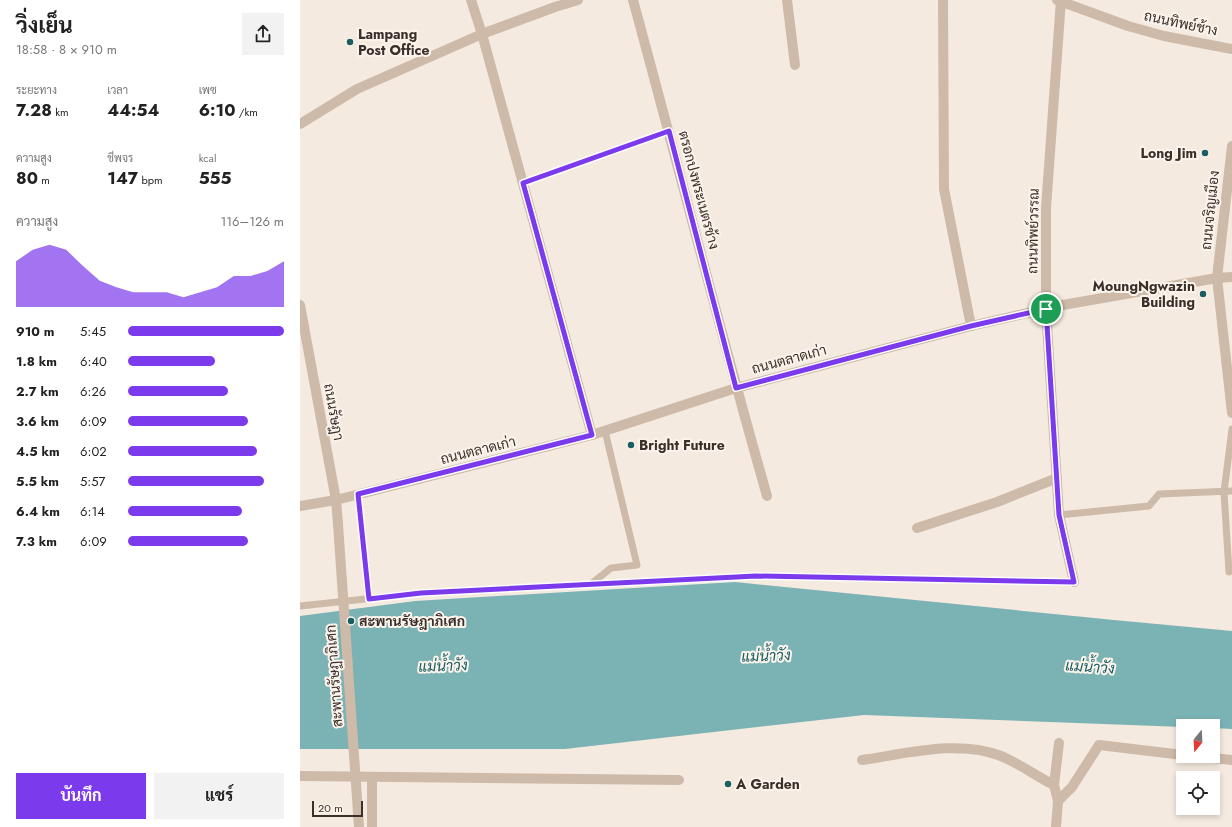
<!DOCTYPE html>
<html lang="th">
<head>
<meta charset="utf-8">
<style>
	body { margin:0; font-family:Jost,Sarabun,sans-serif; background:#f2f2f2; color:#222; height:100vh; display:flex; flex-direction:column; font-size:15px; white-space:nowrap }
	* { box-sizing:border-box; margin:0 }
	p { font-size:13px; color:#767676 }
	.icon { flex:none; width:22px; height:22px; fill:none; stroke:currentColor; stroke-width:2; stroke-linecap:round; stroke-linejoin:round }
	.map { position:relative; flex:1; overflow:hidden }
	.side { display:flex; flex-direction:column; background:#fff; width:300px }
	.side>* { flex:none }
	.needle { width:26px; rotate:198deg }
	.fabs { position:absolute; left:876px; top:719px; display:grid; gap:8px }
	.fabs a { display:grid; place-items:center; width:44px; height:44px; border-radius:0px; background:#fff; box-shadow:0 2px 6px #0003; font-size:20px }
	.scale { position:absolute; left:12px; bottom:10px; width:51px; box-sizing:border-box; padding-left:4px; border:2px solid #3b2f29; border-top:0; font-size:11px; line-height:14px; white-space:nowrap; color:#3b2f29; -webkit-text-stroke:3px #fbf4ec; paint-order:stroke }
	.pin { position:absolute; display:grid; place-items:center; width:34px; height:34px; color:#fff; margin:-17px; border:2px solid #fff; border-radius:50%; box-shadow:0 1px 4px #0007 }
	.round { display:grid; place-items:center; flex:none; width:42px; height:42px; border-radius:0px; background:#f2f2f2 }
	.overview { display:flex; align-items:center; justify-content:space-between; height:68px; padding:0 16px }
	h1 { font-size:22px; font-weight:700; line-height:30px }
	.stats { display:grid; grid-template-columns:repeat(3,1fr); gap:6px; height:68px; padding:4px 16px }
	.stats div { display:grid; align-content:center }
	.stats b { font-size:17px; font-weight:700 }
	.stats small { font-size:11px; font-weight:400 }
	.stats p { font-size:11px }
	.chart { height:112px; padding:8px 16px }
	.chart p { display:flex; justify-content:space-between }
	.chart svg { width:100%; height:72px; margin-top:4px; fill:#7c3aed; opacity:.7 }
	.button { display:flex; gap:8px; margin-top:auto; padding:8px 16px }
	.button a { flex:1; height:46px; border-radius:0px; background:#7c3aed; color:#fff; font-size:16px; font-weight:700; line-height:46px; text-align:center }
	.button a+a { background:#f2f2f2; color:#222 }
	ul { padding:0 16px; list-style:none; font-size:13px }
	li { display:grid; grid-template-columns:64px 48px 1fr; align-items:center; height:30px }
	li i { height:10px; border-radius:5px; background:#7c3aed }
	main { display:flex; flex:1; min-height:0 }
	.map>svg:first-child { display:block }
	.water { fill:#7bb3b4 }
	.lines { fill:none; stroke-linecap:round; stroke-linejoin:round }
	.service { stroke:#cebaa9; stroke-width:7 }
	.minor { stroke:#cebaa9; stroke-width:10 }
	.tertiary { stroke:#cebaa9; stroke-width:10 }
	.tertiary-bridge { stroke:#cebaa9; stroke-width:10 }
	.route-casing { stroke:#fff; stroke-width:8 }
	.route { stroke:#7c3aed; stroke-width:5 }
	.poi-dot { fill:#1b5d60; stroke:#fbf4ec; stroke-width:1.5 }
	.labels { text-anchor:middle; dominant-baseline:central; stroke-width:4; stroke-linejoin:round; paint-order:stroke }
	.street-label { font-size:14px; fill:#3b2f29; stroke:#fbf4ec }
	.poi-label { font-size:14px; font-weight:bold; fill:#3b2f29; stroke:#fbf4ec; text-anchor:start }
	.water-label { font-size:15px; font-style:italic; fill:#1b5d60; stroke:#fbf4ec }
</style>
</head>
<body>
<main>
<section class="side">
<div class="overview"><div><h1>วิ่งเย็น</h1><p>18:58 · 8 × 910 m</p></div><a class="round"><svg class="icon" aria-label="share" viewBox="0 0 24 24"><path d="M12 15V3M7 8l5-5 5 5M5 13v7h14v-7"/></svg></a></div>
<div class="stats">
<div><p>ระยะทาง</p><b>7.28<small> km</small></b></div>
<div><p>เวลา</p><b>44:54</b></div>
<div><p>เพซ</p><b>6:10<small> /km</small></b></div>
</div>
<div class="stats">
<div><p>ความสูง</p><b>80<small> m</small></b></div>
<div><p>ชีพจร</p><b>147<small> bpm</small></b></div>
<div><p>kcal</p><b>555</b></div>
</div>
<div class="chart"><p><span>ความสูง</span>116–126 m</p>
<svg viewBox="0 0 160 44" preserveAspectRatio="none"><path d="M0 44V16L10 9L20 6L30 9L40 19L50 28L60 32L70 35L80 35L90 35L100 38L110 35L120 32L130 25L140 25L150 22L160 16V44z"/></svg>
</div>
<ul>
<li><b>910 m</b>5:45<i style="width:100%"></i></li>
<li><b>1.8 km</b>6:40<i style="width:56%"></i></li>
<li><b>2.7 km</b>6:26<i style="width:64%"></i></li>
<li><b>3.6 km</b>6:09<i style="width:77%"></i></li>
<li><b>4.5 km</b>6:02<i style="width:83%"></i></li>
<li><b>5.5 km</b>5:57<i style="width:87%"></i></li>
<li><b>6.4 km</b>6:14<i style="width:73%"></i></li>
<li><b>7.3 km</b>6:09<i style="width:77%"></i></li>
</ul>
<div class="button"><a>บันทึก</a><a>แชร์</a></div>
</section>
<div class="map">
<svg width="932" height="827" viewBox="0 0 932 827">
	<rect width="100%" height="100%" fill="#f5eadf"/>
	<!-- water -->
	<polygon class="water" points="435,582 814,620 932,631 932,729 913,728 913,726 883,726 883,727 564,715 265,749 0,749 0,616 115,601"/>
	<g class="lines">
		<!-- service -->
		<g class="service">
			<polyline points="223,183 369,131"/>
			<polyline points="58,494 69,599"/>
			<polyline points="759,515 849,506 859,494 932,491"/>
			<polyline points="929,572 924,492 932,429"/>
			<polyline points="291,584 311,568 337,565 305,431"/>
			<polyline points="0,606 121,593 456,576 774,582"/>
		</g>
		<!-- minor -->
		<g class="minor">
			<polyline points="171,0 182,34 292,435"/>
			<path d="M 333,0 C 378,165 420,331 467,496"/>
			<polyline points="487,0 495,65"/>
			<polyline points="643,0 644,189 671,326"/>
			<polyline points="757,0 828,26 864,36 932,49"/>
			<polyline points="761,0 746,208 746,309 759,515 774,582"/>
			<polyline points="0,124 57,89 182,34 255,7 278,0"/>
			<polyline points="932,146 917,278 932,413"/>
			<polyline points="36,500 38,524"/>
			<polyline points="0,506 36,500 292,435 436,388 671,326 757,306 917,278 932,277"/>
			<polyline points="617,528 697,502 757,478"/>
			<polyline points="895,756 932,760"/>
			<path d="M 562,760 C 606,754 658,739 701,756 C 720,764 736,776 754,785"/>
			<polyline points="0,776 379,780"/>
			<polyline points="72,778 72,827"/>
			<polyline points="758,801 772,787 799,745 883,755"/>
			<polyline points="756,827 758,801 754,785 759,743"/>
		</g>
		<!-- tertiary -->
		<polyline class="tertiary" points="0,305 36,500"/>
		<!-- tertiary-bridge -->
		<polyline class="tertiary-bridge" points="38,524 59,827"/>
	</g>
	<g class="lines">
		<defs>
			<polygon id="route" points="369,131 436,388 671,326 746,309 759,515 774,582 456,576 121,593 69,599 58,494 292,435 223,183"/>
		</defs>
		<!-- route casing -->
		<use href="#route" class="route-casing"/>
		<!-- route -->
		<use href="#route" class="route"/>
	</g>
	<!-- markers -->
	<g class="poi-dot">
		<circle cx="50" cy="42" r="4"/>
		<circle cx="905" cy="153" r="4"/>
		<circle cx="903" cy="294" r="4"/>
		<circle cx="331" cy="445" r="4"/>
		<circle cx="51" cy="621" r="4"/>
		<circle cx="428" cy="784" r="4"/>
	</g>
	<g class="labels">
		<!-- street labels -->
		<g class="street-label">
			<text transform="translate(881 23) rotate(12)">ถนนทิพย์ช้าง</text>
			<text transform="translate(399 190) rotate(75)">ตรอกปงพระเนตรช้าง</text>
			<text transform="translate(910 210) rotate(-84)">ถนนจริญเมือง</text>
			<text transform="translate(733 231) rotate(-89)">ถนนทิพย์วรรณ</text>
			<text transform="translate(489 359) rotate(-15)">ถนนตลาดเก่า</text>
			<text transform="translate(34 412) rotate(80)">ถนนรัษฎา</text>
			<text transform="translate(178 450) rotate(-14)">ถนนตลาดเก่า</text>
			<text transform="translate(34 676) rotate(-94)">สะพานรัษฏาภิเศก</text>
		</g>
		<!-- poi labels -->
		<g class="poi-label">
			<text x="58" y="34">Lampang<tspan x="58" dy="16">Post Office</tspan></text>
			<text x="897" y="153" text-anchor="end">Long Jim</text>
			<text x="895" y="286" text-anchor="end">MoungNgwazin<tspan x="895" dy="16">Building</tspan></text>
			<text x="339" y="445">Bright Future</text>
			<text x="59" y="621">สะพานรัษฎาภิเศก</text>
			<text x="436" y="784">A Garden</text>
		</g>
		<!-- water labels -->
		<g class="water-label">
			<text transform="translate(466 656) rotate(-2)">แม่น้ำวัง</text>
			<text transform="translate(143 666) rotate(-2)">แม่น้ำวัง</text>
			<text transform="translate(790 667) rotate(4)">แม่น้ำวัง</text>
		</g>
	</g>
</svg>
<div class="fabs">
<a><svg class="needle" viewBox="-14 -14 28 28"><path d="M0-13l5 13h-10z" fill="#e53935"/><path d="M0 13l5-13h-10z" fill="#767676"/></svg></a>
<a><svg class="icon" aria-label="locate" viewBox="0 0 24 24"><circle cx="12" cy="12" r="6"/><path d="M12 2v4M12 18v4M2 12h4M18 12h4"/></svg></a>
</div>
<div class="scale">20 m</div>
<div class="pin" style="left:746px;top:309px;background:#1e9e55"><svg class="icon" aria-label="arrive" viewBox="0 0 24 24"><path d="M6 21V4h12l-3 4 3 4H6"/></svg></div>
</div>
</main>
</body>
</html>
